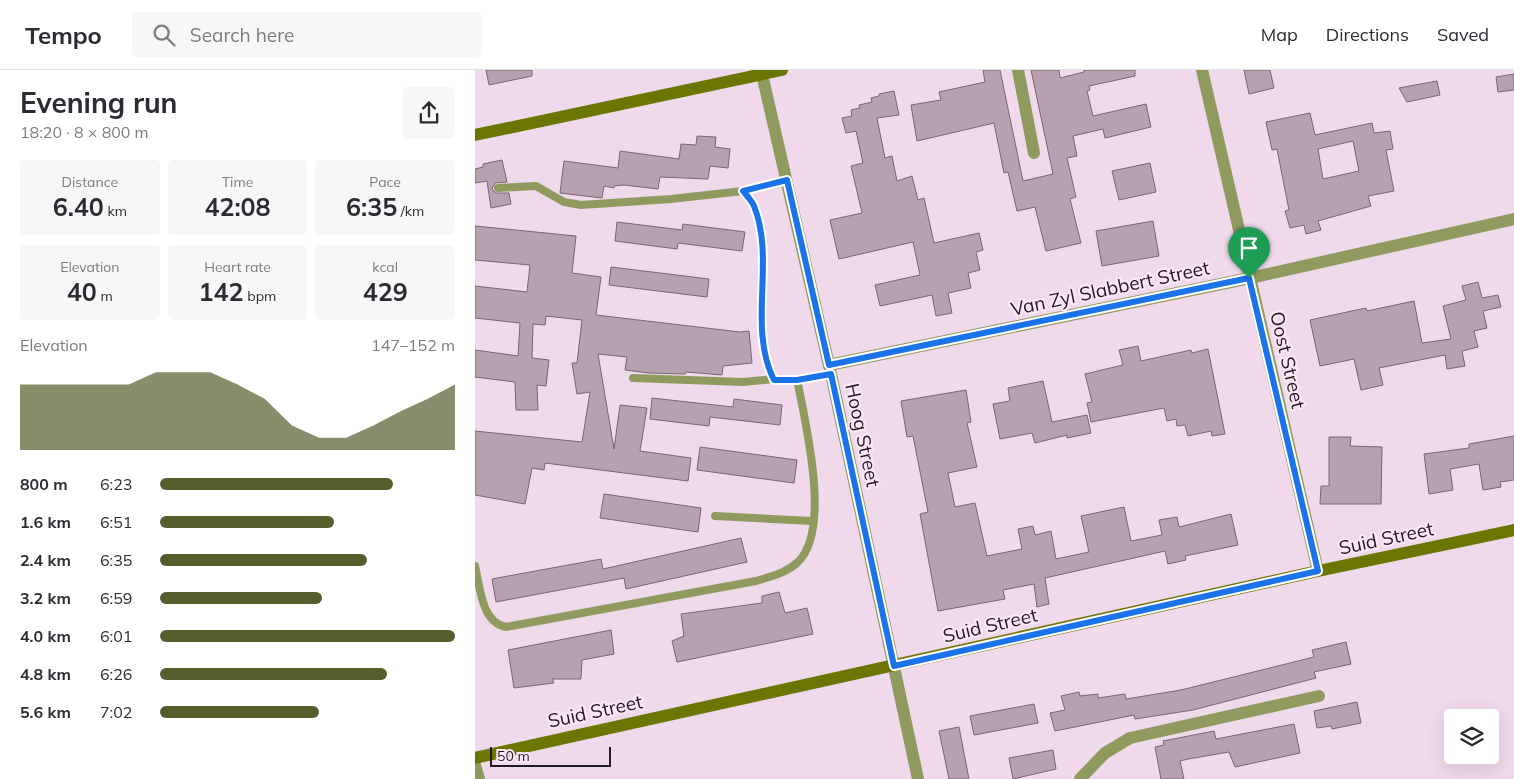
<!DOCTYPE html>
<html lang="en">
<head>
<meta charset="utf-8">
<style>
	body { margin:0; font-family:Mulish,sans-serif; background:#f7f7f7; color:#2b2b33; height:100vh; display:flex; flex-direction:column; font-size:19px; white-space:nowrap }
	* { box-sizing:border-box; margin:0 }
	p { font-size:16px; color:#7c7c81 }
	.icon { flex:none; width:28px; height:28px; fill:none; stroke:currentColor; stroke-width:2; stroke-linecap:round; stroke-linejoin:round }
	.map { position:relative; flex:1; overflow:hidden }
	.drawer { display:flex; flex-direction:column; background:#fff; width:475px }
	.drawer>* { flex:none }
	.buttons { position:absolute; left:969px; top:639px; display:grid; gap:10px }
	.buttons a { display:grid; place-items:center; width:55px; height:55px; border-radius:5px; background:#fff; box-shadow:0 5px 20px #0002; font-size:25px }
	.scale { position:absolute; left:15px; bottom:12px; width:121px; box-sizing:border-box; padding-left:5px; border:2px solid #221a21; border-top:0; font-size:14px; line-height:18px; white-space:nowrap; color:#221a21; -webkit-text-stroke:4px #fde6f8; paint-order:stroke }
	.pin { position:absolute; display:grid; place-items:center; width:42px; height:42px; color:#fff; margin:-51px -21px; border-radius:50% 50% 50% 0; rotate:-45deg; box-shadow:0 0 5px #0007 }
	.pin .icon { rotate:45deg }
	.round { display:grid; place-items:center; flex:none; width:52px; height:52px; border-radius:5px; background:#f7f7f7 }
	.head { display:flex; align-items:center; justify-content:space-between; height:85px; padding:0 20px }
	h1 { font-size:28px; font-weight:700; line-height:38px }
	.metrics { display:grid; grid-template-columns:repeat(3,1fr); gap:8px; height:85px; padding:5px 20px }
	.metrics div { display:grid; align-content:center; border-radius:5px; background:#f7f7f7; text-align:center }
	.metrics b { font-size:25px; font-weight:700 }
	.metrics small { font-size:14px; font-weight:400 }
	.metrics p { font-size:14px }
	.chart { height:140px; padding:10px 20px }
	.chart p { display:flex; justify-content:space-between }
	.chart svg { width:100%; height:90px; margin-top:5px; fill:#575e2d; opacity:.7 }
	ul { padding:0 20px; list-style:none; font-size:16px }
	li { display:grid; grid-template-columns:80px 60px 1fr; align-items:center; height:38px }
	li i { height:12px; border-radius:6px; background:#575e2d }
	header { display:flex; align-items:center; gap:30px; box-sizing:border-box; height:70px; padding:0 25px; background:#fff; border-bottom:1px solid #e1e1e2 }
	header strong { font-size:24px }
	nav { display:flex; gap:28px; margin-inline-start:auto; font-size:18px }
	.search { width:350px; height:45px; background:#f7f7f7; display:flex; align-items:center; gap:12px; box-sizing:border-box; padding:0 18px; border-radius:5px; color:#7c7c81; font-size:19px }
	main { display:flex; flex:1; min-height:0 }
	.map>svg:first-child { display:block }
	.building { fill:#b7a1b1; stroke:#786473; fill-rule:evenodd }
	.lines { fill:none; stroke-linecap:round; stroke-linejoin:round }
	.lane { stroke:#909a5f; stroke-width:8 }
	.street { stroke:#909a5f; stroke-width:12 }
	.secondary { stroke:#6b7600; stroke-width:12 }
	.route-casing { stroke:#fff; stroke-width:10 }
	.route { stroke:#1a73e8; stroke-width:6 }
	.labels { text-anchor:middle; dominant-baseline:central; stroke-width:4.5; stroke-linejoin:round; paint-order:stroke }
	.street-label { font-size:19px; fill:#221a21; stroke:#fde6f8 }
</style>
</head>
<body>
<header>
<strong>Tempo</strong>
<div class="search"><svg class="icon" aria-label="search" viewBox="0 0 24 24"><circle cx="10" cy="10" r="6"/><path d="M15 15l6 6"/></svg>Search here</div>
<nav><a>Map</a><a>Directions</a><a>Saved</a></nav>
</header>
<main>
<section class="drawer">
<div class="head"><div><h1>Evening run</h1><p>18:20 · 8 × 800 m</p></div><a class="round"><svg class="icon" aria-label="share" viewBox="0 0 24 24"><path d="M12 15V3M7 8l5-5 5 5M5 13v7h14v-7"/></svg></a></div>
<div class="metrics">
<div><p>Distance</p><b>6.40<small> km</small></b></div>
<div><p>Time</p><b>42:08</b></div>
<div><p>Pace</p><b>6:35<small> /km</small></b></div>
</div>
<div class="metrics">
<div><p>Elevation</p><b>40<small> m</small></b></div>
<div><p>Heart rate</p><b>142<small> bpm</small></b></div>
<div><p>kcal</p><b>429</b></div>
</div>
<div class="chart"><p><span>Elevation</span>147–152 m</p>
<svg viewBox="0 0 160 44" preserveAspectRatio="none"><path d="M0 44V12L10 12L20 12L30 12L40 12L50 6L60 6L70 6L80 12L90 19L100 32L110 38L120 38L130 32L140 25L150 19L160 12V44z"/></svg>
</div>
<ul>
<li><b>800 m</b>6:23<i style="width:79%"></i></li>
<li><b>1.6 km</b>6:51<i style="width:59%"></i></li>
<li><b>2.4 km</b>6:35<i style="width:70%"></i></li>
<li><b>3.2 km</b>6:59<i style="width:55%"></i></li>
<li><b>4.0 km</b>6:01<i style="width:100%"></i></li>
<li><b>4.8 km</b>6:26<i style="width:77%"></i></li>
<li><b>5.6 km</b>7:02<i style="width:54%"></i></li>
</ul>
</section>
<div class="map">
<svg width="1039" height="709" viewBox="0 0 1039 709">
	<rect width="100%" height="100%" fill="#f0d9eb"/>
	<!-- building -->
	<g class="building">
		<polygon points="11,0 57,0 57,6 14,15"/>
		<polygon points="508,0 525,0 548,111 578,104 556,0 584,0 585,8 609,2 609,0 660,0 660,6 614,16 615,20 612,21 618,46 671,34 676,57 630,68 628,59 598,66 602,86 592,88 601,127 595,129 606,173 571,181 560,137 542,141 533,102 529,103 519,53 442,71 436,35 466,30 464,22 510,12"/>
		<polygon points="769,0 795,0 799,18 774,24"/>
		<polygon points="1039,4 1039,20 1023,22 1021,7"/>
		<polygon points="962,11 965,25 932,32 924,18"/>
		<polygon points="419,21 424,45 402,48 410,88 417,86 422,111 437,106 443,130 449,128 459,173 504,163 508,180 501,182 505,200 493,203 496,218 473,223 477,243 461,246 457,225 405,236 400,215 445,205 438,172 364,189 355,150 387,143 376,96 388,93 381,61 371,63 367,48 377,46 376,40 385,38 384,35 397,32 396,28 404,26 404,24"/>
		<path d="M 835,43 L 840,65 L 897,53 L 899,63 L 915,61 L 918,79 L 911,80 L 919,121 L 893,126 L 896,136 L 843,151 L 846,160 L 831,164 L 829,155 L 815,158 L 810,141 L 814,140 L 802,79 L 797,80 L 791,52 ZM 878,71 L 884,101 L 848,109 L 843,79 Z"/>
		<polygon points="222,66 241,67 240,77 255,79 253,98 235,96 233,109 185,107 183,119 149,115 139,116 139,118 129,116 127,128 85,123 89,91 143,98 145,81 204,89 206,74 221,75"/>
		<polygon points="27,90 32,112 20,113 17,119 21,123 34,123 36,134 16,138 12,111 0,113 0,99 8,97 8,94"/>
		<polygon points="675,93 681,122 644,130 637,101"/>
		<polygon points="678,151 684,186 627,196 621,161"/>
		<polygon points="142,152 207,160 208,154 270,162 267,181 203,173 202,179 140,171"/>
		<polygon points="0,156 101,166 97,203 126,207 121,245 265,262 274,261 277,293 248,296 247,305 211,302 210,304 174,303 150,300 152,287 123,284 139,379 145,335 172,338 165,381 216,388 213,411 70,393 69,400 57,398 50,434 0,425 0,361 107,372 115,322 102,324 97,293 102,293 107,250 71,246 70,255 58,254 57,288 74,290 71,316 62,315 63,340 41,340 40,312 0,307 0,280 43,286 45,253 0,248 0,216 52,222 55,195 0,190"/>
		<polygon points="136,197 234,209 232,227 134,215"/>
		<polygon points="1003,212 1007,228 1023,225 1026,237 1008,241 1012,258 999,261 1003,277 987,281 990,296 972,299 970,285 904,298 908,315 886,320 879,289 845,296 835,250 891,238 892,241 939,231 947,273 976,269 968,236 991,230 987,216"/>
		<polygon points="663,276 666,291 716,280 717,283 733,279 750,364 737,366 736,361 713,366 710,355 702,356 701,349 692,351 689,338 616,352 612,333 617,332 610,304 648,295 644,280"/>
		<polygon points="568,311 577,352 612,345 616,363 592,368 592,365 560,373 557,363 525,369 518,334 535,331 533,318"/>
		<polygon points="491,320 496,352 492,353 502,397 473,403 480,437 500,433 512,486 547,479 543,459 558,456 560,465 576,461 581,489 614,482 606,446 649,437 656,471 687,465 684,450 702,447 704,457 756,444 763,475 710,486 711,490 693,494 690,481 570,508 574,534 562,537 559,514 528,520 530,529 463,541 445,444 453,442 438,366 432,367 426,331"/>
		<polygon points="177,328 258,337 259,329 307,335 305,355 235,347 234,356 175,349"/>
		<polygon points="1039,366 1039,410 1025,412 1026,417 1008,420 1004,394 975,399 978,420 954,424 949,384 994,378 994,374"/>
		<polygon points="854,367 876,367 875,376 907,377 906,434 845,434 846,416 854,416"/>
		<polygon points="225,377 322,390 319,413 222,400"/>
		<polygon points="129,424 226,438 223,462 125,448"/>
		<polygon points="266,468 272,492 151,519 149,508 21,532 17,509 126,489 128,499"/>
		<polygon points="304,522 310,543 332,538 338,564 202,592 197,571 209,566 206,544 287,533 287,526"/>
		<polygon points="136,560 139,584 107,590 106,609 77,609 79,613 39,618 33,580"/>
		<polygon points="871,572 876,594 839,602 841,608 718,640 660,649 659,645 580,661 575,643 590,640 586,626 604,622 605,626 623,624 623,628 650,624 651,629 706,620 839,587 837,580"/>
		<polygon points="882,632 886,653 857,659 856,656 842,658 839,641"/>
		<polygon points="559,634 563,653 499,665 495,646"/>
		<polygon points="819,654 825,683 760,697 754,682 713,689 705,691 709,709 686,709 680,677 689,675 688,671 739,661 741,669"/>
		<polygon points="484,657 494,709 474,709 464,661"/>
		<polygon points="578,680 581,699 538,709 534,688"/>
	</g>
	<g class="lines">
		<!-- lane -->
		<g class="lane">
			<path d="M 312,110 L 268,121 C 272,126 277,131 279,136 C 301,191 273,256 299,309 L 322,309 L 356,304"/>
			<polyline points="23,118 61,116 89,132 106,135 196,129 268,121"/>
			<polyline points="158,308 268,312 299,309"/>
			<polyline points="240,446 337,451"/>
			<path d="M 0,496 C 5,516 6,552 31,557 L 281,511 C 297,506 311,503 323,492 C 357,459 330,352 322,309"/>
		</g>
		<!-- street -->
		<g class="street">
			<polyline points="286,0 356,304 443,709"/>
			<polyline points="543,0 559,83"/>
			<polyline points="727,0 843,501"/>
			<polyline points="354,295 775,208 1039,149"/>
			<polyline points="0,695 4,709"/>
			<polyline points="605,709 630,683 655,668 844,626"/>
		</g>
		<!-- secondary -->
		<g class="secondary">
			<polyline points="0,65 307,0"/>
			<polyline points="0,688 843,501 1039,460"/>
		</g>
	</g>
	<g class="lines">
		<defs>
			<path id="route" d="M 312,110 L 354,295 L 774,208 L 843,501 L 419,596 L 356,304 L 322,310 L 299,310 C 272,256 301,191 279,136 C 277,131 272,126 268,121 Z"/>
		</defs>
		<!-- route casing -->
		<use href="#route" class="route-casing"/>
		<!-- route -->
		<use href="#route" class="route"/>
	</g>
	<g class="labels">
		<!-- street labels -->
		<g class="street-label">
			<text transform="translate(635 218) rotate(-12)">Van Zyl Slabbert Street</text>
			<text transform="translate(813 290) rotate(77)">Oost Street</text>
			<text transform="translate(388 365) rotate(78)">Hoog Street</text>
			<text transform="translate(911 468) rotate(-12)">Suid Street</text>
			<text transform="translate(515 555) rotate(-13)">Suid Street</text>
			<text transform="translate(120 641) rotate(-12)">Suid Street</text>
		</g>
	</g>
</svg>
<div class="buttons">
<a><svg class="icon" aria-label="layers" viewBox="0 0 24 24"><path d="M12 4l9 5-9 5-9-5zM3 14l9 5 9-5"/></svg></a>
</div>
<div class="scale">50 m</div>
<div class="pin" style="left:774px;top:208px;background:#1e9e55"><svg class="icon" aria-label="arrive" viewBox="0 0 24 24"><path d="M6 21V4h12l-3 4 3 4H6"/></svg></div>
</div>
</main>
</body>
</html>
